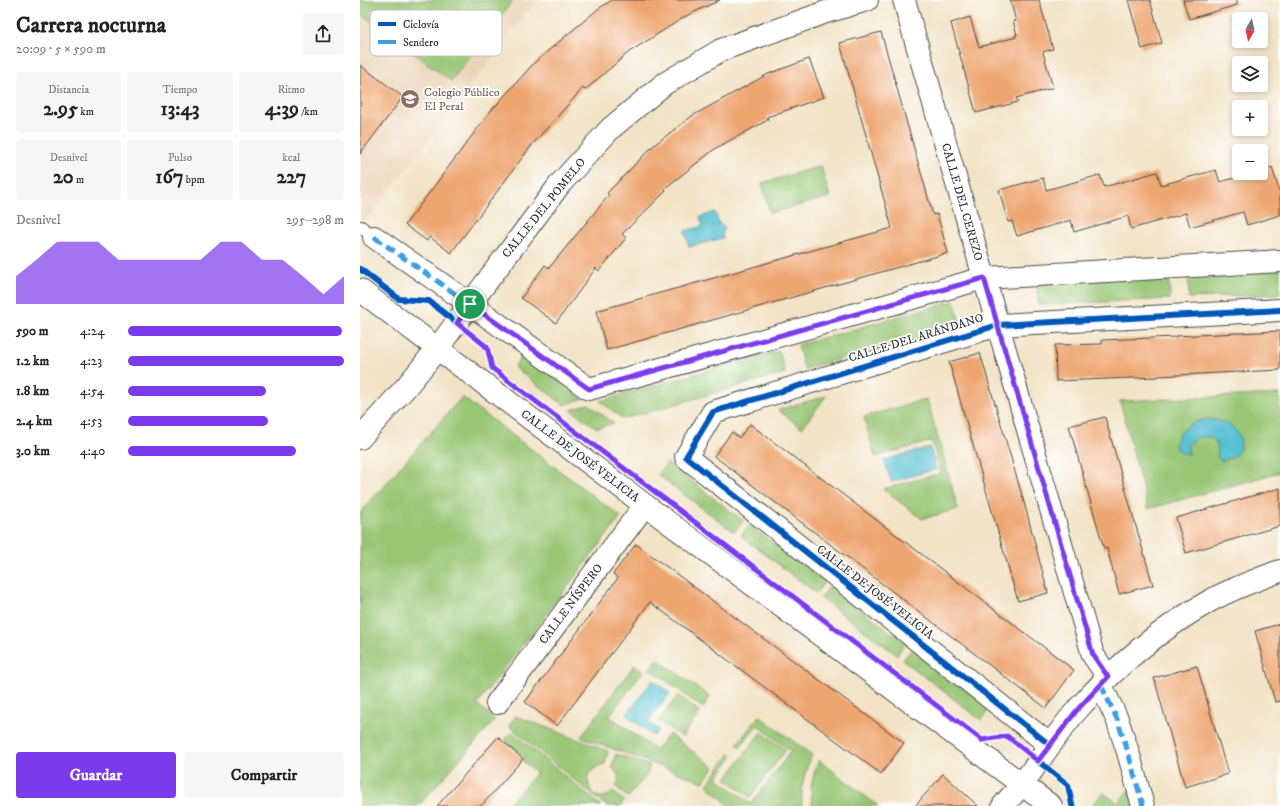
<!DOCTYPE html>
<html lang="es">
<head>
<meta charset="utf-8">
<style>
	body { margin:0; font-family:"IM FELL DW Pica",serif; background:#f6f6f6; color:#222; height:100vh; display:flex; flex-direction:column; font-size:15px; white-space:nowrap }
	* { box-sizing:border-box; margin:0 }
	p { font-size:13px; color:#767676 }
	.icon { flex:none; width:22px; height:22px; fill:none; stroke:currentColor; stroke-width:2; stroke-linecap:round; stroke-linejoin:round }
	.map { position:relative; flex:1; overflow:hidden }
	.details { display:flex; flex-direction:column; background:#fff; width:360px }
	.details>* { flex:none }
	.needle { width:26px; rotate:189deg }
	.buttons { position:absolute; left:872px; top:12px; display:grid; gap:8px }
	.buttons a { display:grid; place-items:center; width:36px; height:36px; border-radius:4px; background:#fff; box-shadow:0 2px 6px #0003; font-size:20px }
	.pin { position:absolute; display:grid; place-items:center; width:34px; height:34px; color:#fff; margin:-17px; border:2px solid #fff; border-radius:50%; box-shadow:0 1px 4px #0007 }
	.round { display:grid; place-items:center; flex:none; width:42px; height:42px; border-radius:4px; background:#f6f6f6 }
	.head { display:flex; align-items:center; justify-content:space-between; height:68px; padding:0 16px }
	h1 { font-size:22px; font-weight:700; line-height:30px }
	.figures { display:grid; grid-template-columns:repeat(3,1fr); gap:6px; height:68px; padding:4px 16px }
	.figures div { display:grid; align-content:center; border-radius:4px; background:#f6f6f6; text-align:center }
	.figures b { font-size:20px; font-weight:700 }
	.figures small { font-size:11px; font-weight:400 }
	.figures p { font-size:11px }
	.chart { height:112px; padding:8px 16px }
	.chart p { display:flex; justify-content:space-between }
	.chart svg { width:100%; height:72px; margin-top:4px; fill:#7c3aed; opacity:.7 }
	.button { display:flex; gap:8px; margin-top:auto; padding:8px 16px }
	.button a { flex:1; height:46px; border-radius:4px; background:#7c3aed; color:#fff; font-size:16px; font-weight:700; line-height:46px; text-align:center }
	.button a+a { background:#f6f6f6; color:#222 }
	ul { padding:0 16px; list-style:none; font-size:13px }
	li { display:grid; grid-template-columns:64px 48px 1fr; align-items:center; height:30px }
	li i { height:10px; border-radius:5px; background:#7c3aed }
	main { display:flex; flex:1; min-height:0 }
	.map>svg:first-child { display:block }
	.built { fill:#ead4b8 }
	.green { fill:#99c674; stroke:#627850 }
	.water { fill:#55c0d0; stroke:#40767e }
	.building { fill:#eea671 }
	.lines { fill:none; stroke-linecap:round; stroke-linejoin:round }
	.service-casing { stroke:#494742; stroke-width:14 }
	.minor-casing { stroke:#494742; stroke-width:24 }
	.tertiary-casing { stroke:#494742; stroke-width:24 }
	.service { stroke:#fff; stroke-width:12 }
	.minor { stroke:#fff; stroke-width:22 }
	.tertiary { stroke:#fff; stroke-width:22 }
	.quiet { stroke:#3d9ce1; stroke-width:5; stroke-dasharray:10 5; stroke-linecap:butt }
	.cycleway-casing { stroke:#fff; stroke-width:8 }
	.cycleway { stroke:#0057b8; stroke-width:6 }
	.route-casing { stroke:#fff; stroke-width:8 }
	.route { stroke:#7c3aed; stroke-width:5 }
	.labels { text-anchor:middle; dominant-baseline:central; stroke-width:3.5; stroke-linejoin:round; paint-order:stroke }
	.education-label { font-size:12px; fill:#785e54; stroke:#fff; text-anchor:start }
	.street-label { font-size:12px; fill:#2b2b2b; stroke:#fff }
	.key { fill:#fff; stroke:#bfbfbf; stroke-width:1 }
	.key-label { font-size:11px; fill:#2b2b2b }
</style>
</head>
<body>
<main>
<section class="details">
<div class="head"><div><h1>Carrera nocturna</h1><p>20:09 · 5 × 590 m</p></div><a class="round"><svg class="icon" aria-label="share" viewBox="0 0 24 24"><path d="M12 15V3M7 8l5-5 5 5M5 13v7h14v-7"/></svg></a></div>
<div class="figures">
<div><p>Distancia</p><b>2.95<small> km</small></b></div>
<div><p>Tiempo</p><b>13:43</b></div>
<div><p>Ritmo</p><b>4:39<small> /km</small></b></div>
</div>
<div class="figures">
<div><p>Desnivel</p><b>20<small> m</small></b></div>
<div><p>Pulso</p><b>167<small> bpm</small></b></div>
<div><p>kcal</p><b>227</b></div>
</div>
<div class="chart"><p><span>Desnivel</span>295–298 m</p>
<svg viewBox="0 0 160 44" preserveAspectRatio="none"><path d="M0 44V27L10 17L20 6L30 6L40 6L50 17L60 17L70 17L80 17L90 17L100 6L110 6L120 17L130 17L140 27L150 38L160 27V44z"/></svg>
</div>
<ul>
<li><b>590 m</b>4:24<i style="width:99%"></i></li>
<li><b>1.2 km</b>4:23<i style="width:100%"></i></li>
<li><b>1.8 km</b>4:54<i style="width:64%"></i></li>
<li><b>2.4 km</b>4:53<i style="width:65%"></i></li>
<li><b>3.0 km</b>4:40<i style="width:78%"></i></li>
</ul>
<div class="button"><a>Guardar</a><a>Compartir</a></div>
</section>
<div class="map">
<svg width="920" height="806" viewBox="0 0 920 806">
	<rect width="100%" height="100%" fill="#fff"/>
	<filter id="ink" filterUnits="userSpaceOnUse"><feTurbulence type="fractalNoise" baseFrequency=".025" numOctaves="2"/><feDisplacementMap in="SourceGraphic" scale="8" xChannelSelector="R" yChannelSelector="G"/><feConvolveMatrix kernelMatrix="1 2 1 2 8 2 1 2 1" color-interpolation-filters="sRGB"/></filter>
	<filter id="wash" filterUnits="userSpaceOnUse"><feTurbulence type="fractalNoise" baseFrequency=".012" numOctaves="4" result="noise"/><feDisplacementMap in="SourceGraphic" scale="16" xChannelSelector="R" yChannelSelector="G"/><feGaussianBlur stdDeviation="0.9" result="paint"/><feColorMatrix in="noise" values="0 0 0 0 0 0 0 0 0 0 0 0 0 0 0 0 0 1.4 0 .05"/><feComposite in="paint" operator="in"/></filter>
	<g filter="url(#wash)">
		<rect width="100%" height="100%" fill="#f2e3c6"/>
		<!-- built -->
		<polygon class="built" points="0,0 176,0 0,229"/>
		<!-- green -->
		<g class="green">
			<polygon points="0,0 153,0 91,81 0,13"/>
			<polygon points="461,166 470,197 410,213 402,183"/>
			<polygon points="920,270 920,294 829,298 828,274"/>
			<polygon points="809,274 810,299 678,305 677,281"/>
			<polygon points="594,301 601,325 444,369 438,345"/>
			<polygon points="419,351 425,373 263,419 240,401"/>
			<polygon points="163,354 222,399 204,405 154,367"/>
			<polygon points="920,394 920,472 788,509 760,401"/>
			<polygon points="466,396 442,428 418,410"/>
			<polygon points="102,397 261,517 117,704 135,720 58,806 0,806 0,513"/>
			<polygon points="567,399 598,509 562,519 523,489 581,473 572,441 515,457 504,417"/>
			<polygon points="228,404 254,423 237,428 211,410"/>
			<polygon points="307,463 384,521 374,532 298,475"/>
			<polygon points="389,525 465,582 456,593 381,536"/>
			<polygon points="470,586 545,643 537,655 461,598"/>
			<polygon points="552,649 630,708 621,720 543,660"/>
			<polygon points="297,659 350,697 343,708 290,669"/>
			<polygon points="274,665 283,671 249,716 296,750 309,734 354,767 343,782 221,737"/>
			<polygon points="318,695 340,712 322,737 299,721"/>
			<path d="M 156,716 L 248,751 L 245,764 L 238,766 L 229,774 C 225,791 239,805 253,792 L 264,801 L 260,806 L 246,806 L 149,726 Z"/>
			<path d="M 399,716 L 452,755 C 444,773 441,786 442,806 L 370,806 L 347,785 L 370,753 L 373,756 L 357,778 L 391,804 L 431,751 L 397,725 L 380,747 L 377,744 Z"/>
			<polygon points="152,732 241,806 147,806 176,773 164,762 164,757 145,740"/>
			<polygon points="401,732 426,750 390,797 366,779"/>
			<path d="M 256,754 L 290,766 L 287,774 L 268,797 L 256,787 C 261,779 258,774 252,767 Z"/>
			<polygon points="459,760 518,806 452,806 451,786 455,770"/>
			<polygon points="768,791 779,806 734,806 732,805 743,793 758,803"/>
		</g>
		<!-- water -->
		<g class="water">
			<polygon points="355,212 359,224 365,228 362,233 363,238 329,247 325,231 343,226 340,217"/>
			<path d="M 847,419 C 855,420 864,421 871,426 C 888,439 882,458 861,461 L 857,457 C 862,434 839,430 827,446 L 829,454 L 822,453 L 817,450 L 815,444 L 818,435 L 830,424 Z"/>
			<polygon points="570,447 576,469 531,482 524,460"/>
			<polygon points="293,680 310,693 288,721 299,730 294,736 266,715"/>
		</g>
		<g id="blocks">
			<!-- building -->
			<g class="building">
				<polygon points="252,0 360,0 328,15 269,52 225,90 223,88 171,146 91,253 70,237 67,241 45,225 129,113 175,62 238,9"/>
				<polygon points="650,0 679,0 693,49 683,52 693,88 656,98 658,102 616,113 591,23 610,17 619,47 656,37 655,35 657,35 653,21 656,21"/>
				<polygon points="768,0 790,0 802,43 782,49"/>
				<polygon points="823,0 877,0 877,5 829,19"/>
				<polygon points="521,32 573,215 577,214 588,253 247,350 236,311 532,228 480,43"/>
				<polygon points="449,59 464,97 407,117 408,120 356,148 304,189 306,191 262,234 266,238 239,271 236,268 196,323 161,298 185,265 189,268 249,195 247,193 293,146 332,116 408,74"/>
				<polygon points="0,65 43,97 0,154"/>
				<polygon points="912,167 920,193 920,215 887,225 883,212 830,227 826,213 771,229 768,216 714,232 711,220 657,236 652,221 648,222 639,190 683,178 686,190 740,175 744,187 797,172 801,185 856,170 860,182 893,173 901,173 901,171"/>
				<polygon points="920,331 920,370 798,376 798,377 696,381 695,345 742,344 742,340 816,337 816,336"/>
				<polygon points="620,353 664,502 688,593 658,601 589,362"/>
				<polygon points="745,417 765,488 793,585 759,594 747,548 744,549 709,426"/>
				<polygon points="390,424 714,670 686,708 354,456 372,432 379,438"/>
				<polygon points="920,488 920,526 826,553 816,518"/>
				<polygon points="276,544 544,743 521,774 290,602 197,726 165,702 258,578 253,574"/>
				<polygon points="920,624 920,701 915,702 895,631"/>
				<polygon points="837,666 868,774 825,787 794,678"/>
				<polygon points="138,737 163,759 121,806 77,806"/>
				<polygon points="583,774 618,806 555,806"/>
			</g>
		</g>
	</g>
	<g filter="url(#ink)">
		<use href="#blocks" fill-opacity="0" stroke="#494742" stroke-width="1"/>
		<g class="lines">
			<defs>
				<polyline id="service" points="1,227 14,237"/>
				<g id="minor">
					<polyline points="544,0 733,655 748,677"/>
					<polyline points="14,237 110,304 229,389 624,278 920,261"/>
					<polyline points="0,438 47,386 77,349 110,304 200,184 251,128 304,84 361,50 466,12 507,0"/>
					<polyline points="741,685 757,719 768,752 783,806"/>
					<polyline points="137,703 285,505"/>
					<polyline points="690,745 326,457 353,412 638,325 920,310"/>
					<path d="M 643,806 C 649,798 657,791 663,783 C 681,759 697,733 717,710 C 754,668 799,630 848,602 C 870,589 896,580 920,571"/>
				</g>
				<polyline id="tertiary" points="0,290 285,505 691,806"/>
			</defs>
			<!-- service casing -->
			<use href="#service" class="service-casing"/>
			<!-- minor casing -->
			<use href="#minor" class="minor-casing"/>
			<!-- tertiary casing -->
			<use href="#tertiary" class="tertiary-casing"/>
			<!-- service -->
			<use href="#service" class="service"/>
			<!-- minor -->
			<use href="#minor" class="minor"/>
			<!-- tertiary -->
			<use href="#tertiary" class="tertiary"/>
			<!-- quiet -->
			<g class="quiet">
				<polyline points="14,237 110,304 229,389"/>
				<polyline points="741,685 757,719 768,752 783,806"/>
			</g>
			<defs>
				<g id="cycleway">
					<polyline points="0,269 39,299 69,301 127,347 132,368 622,740 647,736 708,785 712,805 713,806"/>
					<polyline points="690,745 326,457 353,412 638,325 920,310"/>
				</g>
			</defs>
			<!-- cycleway casing -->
			<use href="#cycleway" class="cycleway-casing"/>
			<!-- cycleway -->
			<use href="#cycleway" class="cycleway"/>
		</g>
	</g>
	<g class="lines" filter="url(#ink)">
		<defs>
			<polygon id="route" points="624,278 733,655 748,677 717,710 678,761 647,736 622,740 132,368 127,347 97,323 110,304 229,389"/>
		</defs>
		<!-- route casing -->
		<use href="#route" class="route-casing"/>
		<!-- route -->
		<use href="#route" class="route"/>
	</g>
	<!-- icons -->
	<defs>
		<symbol id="school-disc" viewBox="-11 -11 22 22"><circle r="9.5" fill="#8d6e63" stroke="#fff"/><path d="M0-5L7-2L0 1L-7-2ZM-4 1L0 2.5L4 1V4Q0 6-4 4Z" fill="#fff"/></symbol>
	</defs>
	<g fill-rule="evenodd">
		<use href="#school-disc" x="39" y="88" width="22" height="22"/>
	</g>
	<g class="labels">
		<!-- education labels -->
		<g class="education-label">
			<text x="64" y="92">Colegio Público<tspan x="64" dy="14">El Peral</tspan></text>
		</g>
		<!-- street labels -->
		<g class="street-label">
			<text transform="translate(602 202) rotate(74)">CALLE DEL CEREZO</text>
			<text transform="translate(184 208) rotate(-51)">CALLE DEL POMELO</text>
			<text transform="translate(556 338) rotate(-17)">CALLE DEL ARÁNDANO</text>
			<text transform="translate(220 456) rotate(37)">CALLE DE JOSÉ VELICIA</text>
			<text transform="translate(515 592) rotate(38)">CALLE DE JOSÉ VELICIA</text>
			<text transform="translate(211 604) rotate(-53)">CALLE NÍSPERO</text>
		</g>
	</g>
	<!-- legend -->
	<rect x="10" y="10" width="132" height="46" rx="6" class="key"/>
	<rect x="18" y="22" width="18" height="4" fill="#0057b8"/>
	<rect x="18" y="40" width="18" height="4" fill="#3d9ce1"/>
	<g class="key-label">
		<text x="43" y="28">Ciclovía</text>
		<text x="43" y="46">Sendero</text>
	</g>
</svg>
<div class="buttons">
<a><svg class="needle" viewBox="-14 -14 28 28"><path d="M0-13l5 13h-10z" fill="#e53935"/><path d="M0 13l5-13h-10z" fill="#767676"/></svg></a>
<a><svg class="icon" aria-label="layers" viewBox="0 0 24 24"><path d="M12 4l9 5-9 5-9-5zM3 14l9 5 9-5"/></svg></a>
<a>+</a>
<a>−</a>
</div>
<div class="pin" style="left:110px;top:304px;background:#1e9e55"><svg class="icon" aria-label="arrive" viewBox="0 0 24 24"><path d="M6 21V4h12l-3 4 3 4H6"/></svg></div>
</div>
</main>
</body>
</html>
